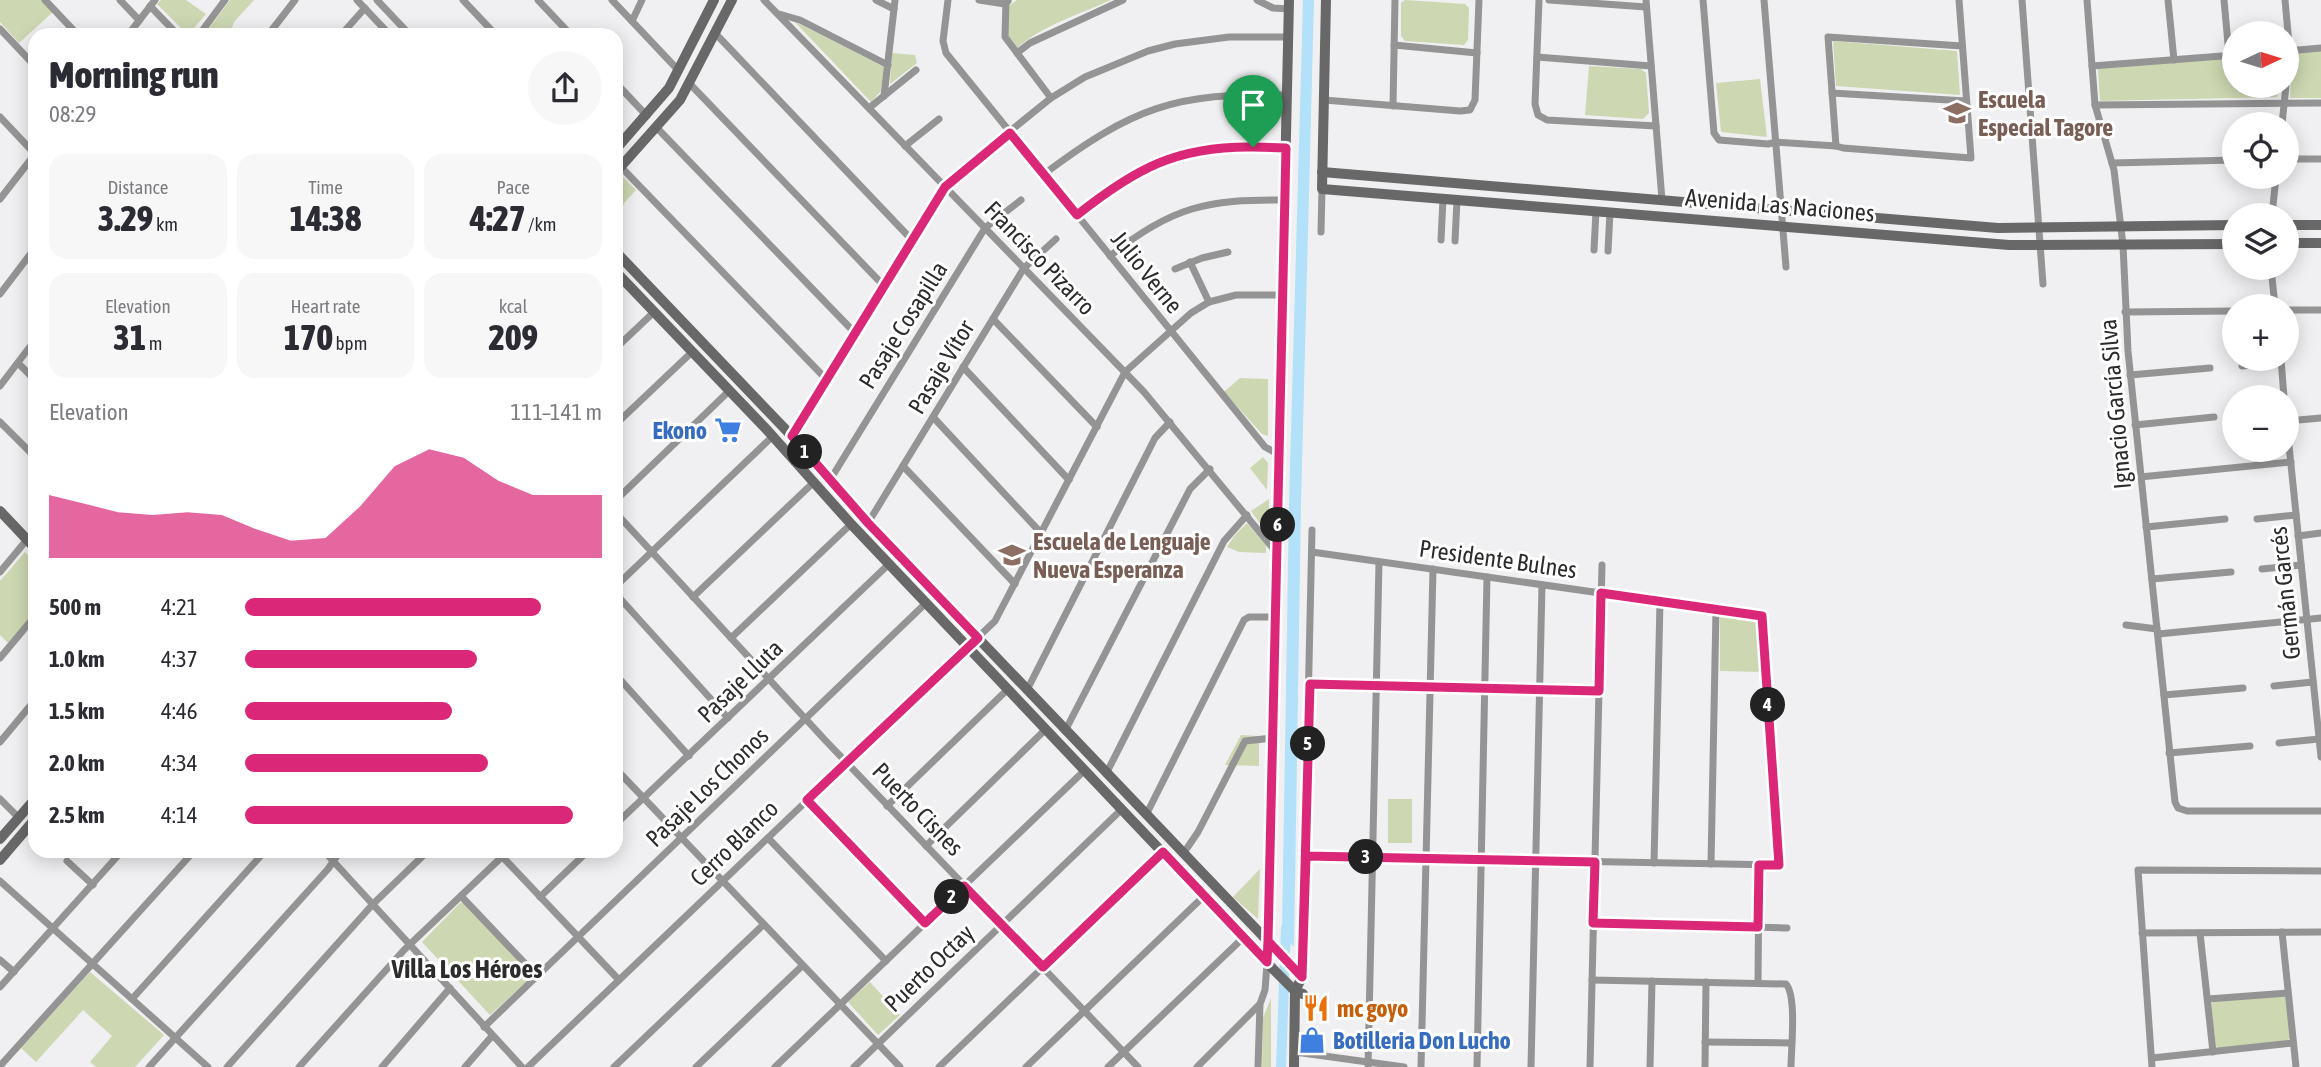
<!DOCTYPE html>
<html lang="en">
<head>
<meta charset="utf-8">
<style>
	body { margin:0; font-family:"Asap Condensed",sans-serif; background:#f7f7f7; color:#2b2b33; height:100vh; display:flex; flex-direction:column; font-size:26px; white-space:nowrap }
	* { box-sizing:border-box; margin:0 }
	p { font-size:23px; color:#7c7c81 }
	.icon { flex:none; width:38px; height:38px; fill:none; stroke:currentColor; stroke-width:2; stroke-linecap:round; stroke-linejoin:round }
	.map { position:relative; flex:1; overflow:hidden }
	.details { position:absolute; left:28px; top:28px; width:595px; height:830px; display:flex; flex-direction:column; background:#fff; border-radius:21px; box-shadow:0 4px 18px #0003 }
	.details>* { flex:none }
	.needle { width:46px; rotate:86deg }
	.buttons { position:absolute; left:2222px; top:21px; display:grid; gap:14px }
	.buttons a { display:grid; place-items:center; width:77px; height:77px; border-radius:50%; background:#fff; box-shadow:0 4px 18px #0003; font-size:35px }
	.pin { position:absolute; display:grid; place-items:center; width:60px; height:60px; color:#fff; margin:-72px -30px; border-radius:50% 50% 50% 0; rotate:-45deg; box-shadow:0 0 7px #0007 }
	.pin .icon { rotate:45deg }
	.km { position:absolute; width:35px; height:35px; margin:-18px; border-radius:50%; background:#222; color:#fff; font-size:19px; line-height:35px; text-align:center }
	.round { display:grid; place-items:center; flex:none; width:74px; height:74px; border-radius:37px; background:#f7f7f7 }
	.overview { display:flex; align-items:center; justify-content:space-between; height:119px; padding:0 21px }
	h1 { font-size:38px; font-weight:800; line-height:52px }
	.figures { display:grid; grid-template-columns:repeat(3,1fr); gap:10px; height:119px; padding:7px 21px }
	.figures div { display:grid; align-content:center; border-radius:18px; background:#f7f7f7; text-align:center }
	.figures b { font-size:35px; font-weight:800 }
	.figures small { font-size:19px; font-weight:400 }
	.figures p { font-size:19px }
	.chart { height:196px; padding:14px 21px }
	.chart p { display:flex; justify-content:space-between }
	.chart svg { width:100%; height:126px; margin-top:7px; fill:#db2777; opacity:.7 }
	ul { padding:0 21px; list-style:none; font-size:23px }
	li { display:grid; grid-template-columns:112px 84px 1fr; align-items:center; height:52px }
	li i { height:18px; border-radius:9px; background:#db2777 }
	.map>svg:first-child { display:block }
	.green { fill:#cdd7b1 }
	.water { fill:#b2e1f9 }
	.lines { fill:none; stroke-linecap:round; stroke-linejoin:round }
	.canal { stroke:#b2e1f9; stroke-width:10 }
	.street { stroke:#949494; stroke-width:7 }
	.secondary { stroke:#696868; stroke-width:10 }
	.route-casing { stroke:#fff; stroke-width:14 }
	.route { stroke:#db2777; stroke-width:9 }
	.labels { text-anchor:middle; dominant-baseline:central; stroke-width:6; stroke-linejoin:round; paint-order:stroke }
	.education-label { font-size:24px; font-weight:bold; fill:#785e54; stroke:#fff; text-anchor:start }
	.street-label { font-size:24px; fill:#2c2c2c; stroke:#fff }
	.shop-label { font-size:24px; font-weight:bold; fill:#366cbe; stroke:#fff; text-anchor:end }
	.food-label { font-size:24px; font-weight:bold; fill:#c56008; stroke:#fff; text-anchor:start }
	.neighbourhood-label { font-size:26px; font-weight:bold; fill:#2c2c2c; stroke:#fff }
</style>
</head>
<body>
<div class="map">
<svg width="2321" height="1067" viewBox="0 0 2321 1067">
	<rect width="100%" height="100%" fill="#f0f0f2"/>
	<!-- green -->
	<g class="green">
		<polygon points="0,0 42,0 53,12 19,43 0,22"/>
		<polygon points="161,0 186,0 206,14 188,35 157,4"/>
		<polygon points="230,0 254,0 234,22 229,35 204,35"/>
		<path d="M 1017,0 L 1111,0 C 1080,14 1043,25 1017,48 L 1007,34 L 1007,7 Z"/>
		<polygon points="1405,0 1465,4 1469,8 1468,40 1464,45 1405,41 1401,36 1401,3"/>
		<polygon points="794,21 884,67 881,91 871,102"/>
		<polygon points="1833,41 1957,51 1960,95 1836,86"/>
		<polygon points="2321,49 2321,98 2290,98 2293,52"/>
		<polygon points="892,53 915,55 917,63 890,84"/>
		<polygon points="2235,57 2235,86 2278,86 2277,97 2100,101 2098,69"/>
		<polygon points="1589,66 1641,69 1646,73 1649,113 1643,119 1585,115"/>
		<polygon points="1760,79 1767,137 1721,132 1716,83"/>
		<polygon points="623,177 636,190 625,202 616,219 616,184"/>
		<polygon points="1240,378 1268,379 1268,436 1262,434 1224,392"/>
		<polygon points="1263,457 1268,463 1267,490 1250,468"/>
		<polygon points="1269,499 1269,528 1264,529 1251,511"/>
		<polygon points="1247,523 1266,545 1266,553 1239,552 1227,547 1235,535"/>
		<polygon points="25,552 35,562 35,611 8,643 0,635 0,581"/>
		<polygon points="1720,614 1759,619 1763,672 1720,671"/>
		<polygon points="1241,735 1259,736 1259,766 1225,765"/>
		<rect x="1388" y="799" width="24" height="44"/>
		<polygon points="1260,869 1258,919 1233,897"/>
		<polygon points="464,902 531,974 531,978 490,1015 422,942 460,903"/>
		<polygon points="90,972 164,1035 135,1067 96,1067 90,1062 112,1036 83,1010 36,1062 21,1048"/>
		<polygon points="870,982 900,1015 878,1035 848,1002"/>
		<polygon points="2283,994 2287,997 2291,1037 2287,1041 2218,1049 2216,1046 2211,1004 2215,1001"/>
		<polygon points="1271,998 1271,1067 1262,1067 1263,1018"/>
	</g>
	<!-- water -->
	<polygon class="water" points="1303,0 1314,0 1301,504 1294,947 1282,933 1289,504"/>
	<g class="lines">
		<!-- canal -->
		<polyline class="canal" points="1281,1067 1286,928"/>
		<!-- street -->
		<g class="street">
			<polyline points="45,0 78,35"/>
			<polyline points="120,0 139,20"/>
			<polyline points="357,0 390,35"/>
			<polyline points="377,0 410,35"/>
			<polyline points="463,0 496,35"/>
			<polyline points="538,0 571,35"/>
			<polyline points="612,0 679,71"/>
			<polyline points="764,0 1144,392 1277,553"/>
			<polyline points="876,0 894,9"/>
			<polyline points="948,0 943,41 946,53 1265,447 1278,454"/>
			<polyline points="979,0 1005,4 1008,1"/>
			<polyline points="1006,0 1005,37 1051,98"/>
			<polyline points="1257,0 1273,8 1289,9"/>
			<polyline points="1539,0 1535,104 1538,115 1547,120 1656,126"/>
			<polyline points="1549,0 1646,7"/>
			<polyline points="1646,0 1662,200"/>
			<polyline points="1703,0 1714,133 1719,140 1768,144 1776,142 1836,146 1843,148 1971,158 1959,0"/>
			<polyline points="1764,0 1786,267"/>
			<polyline points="2022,0 2043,284"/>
			<polyline points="2087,0 2095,105 2114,170 2123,245 2128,351 2175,802 2178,808 2187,811 2321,811"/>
			<polyline points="2168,0 2174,60"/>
			<polyline points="2224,0 2229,55"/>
			<polyline points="2285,0 2289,44 2287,74"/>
			<polyline points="150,6 178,35"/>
			<polyline points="779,14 800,20 888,65"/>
			<polyline points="632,21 642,0"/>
			<polyline points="0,29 35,66"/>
			<polyline points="715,33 912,240"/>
			<polyline points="128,35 155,0"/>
			<polyline points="199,35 225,0"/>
			<polyline points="268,35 295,0"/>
			<polyline points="341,35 365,8"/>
			<polyline points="1394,45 1477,53"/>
			<polyline points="2287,51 2321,48"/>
			<polyline points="1017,53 1030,43 1123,0"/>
			<polyline points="1537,57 1651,66"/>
			<polyline points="2092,66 2235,55"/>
			<polyline points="616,83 647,116"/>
			<polyline points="690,84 884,286"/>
			<polyline points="1832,93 1966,101"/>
			<polyline points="884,96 895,0"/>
			<polyline points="1324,100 1460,111 1470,110 1475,100 1479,0"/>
			<polyline points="2095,105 2321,103"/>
			<polyline points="1393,106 1395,0"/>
			<polyline points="869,108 916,70"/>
			<polyline points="0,117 35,154"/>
			<polyline points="2282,124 2286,86"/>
			<polyline points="657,128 855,333"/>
			<polyline points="905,146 939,119"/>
			<polyline points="1836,146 1828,37 1962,46"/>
			<polyline points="2287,159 2321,159"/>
			<polyline points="2112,163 2235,160"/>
			<polyline points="621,167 827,380"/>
			<path d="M 1044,174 C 1132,108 1175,92 1287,95"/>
			<polyline points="0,199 35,154"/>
			<path d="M 1077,215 C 1153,155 1189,146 1286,148"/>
			<polyline points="2272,215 2276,177"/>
			<polyline points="1321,232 1322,189"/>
			<polyline points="1441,240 1443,199"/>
			<polyline points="1455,241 1457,200"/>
			<polyline points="1594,250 1596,211"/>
			<polyline points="1608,251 1610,212"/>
			<path d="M 1110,256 C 1171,207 1207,199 1284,200"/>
			<polyline points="1190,262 1209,302"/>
			<polyline points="2271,268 2275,306"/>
			<polyline points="1175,269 1202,258 1228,252"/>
			<polyline points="0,294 35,248"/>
			<polyline points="2287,310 2321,310"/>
			<polyline points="2125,312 2235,311"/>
			<polyline points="993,319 1097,427"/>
			<polyline points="616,348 654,312"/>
			<polyline points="2281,359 2284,397"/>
			<polyline points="18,363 35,380"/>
			<polyline points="2242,366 2281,362"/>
			<polyline points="963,367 1069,480"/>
			<polyline points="2130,375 2210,368"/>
			<polyline points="0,386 35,340"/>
			<polyline points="933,417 1041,533"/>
			<polyline points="2287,421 2321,418"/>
			<polyline points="0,422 35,457"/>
			<polyline points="616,424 692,352"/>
			<polyline points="2135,425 2214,417"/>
			<polyline points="2287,426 2321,757"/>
			<polyline points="792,436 945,187 1005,139 1014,128 1051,98 1085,77 1148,51 1175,44 1229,37 1288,37"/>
			<polyline points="903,466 1015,584"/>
			<polyline points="2140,477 2291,462"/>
			<polyline points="830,480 985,228 1021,200"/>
			<polyline points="616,500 729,391"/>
			<polyline points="616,513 825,740 1138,1067"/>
			<polyline points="2257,519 2296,515"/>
			<polyline points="868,523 1024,268 1056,239"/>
			<polyline points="2146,527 2225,519"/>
			<polyline points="2298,536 2321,533"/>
			<polyline points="2262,569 2301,565"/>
			<polyline points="0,572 35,530"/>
			<polyline points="2152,579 2231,572"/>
			<polyline points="616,586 773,436"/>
			<polyline points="616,594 728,718"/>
			<polyline points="693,597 814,482"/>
			<polyline points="2126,625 2157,629"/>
			<polyline points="2158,634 2321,618"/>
			<polyline points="731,638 851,524"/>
			<polyline points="0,658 35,616"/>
			<polyline points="616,675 689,756"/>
			<polyline points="1310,684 1599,691"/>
			<polyline points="2274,686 2313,682"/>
			<polyline points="1027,690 1155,438 1170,422"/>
			<polyline points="2164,695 2243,688"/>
			<polyline points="1065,731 1190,489 1210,469"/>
			<polyline points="0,742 35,700"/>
			<polyline points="2279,743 2319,739"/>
			<polyline points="2169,753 2250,746"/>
			<polyline points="616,769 900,1067"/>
			<polyline points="1106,774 1224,541 1247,515"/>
			<polyline points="0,799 19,818"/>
			<polyline points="807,800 925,923"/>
			<polyline points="887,806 1008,689"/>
			<polyline points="1146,815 1244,620 1249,617 1276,617"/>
			<polyline points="616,824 889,564"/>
			<polyline points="768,838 886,961"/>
			<polyline points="926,846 1046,729"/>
			<polyline points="323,850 522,1067"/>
			<polyline points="496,850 619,980"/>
			<polyline points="1183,854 1198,832 1245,741 1273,738"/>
			<polyline points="1306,856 1779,865 1762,616 1312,552"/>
			<polyline points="67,861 93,885"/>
			<polyline points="1654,863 1660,602"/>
			<polyline points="1711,864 1716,610"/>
			<polyline points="0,881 208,1067"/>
			<polyline points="461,896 537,976"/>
			<polyline points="540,897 589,850"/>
			<polyline points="1593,923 1787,928"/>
			<polyline points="2282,932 2296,1067"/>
			<polyline points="2142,933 2321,932"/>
			<polyline points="2200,933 2213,1052"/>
			<polyline points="0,960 14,972"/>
			<polyline points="1302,977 1312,530"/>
			<path d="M 1592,980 L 1786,984 C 1797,996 1791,1050 1791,1067"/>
			<polyline points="1758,983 1759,865"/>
			<polyline points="0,987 123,850"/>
			<polyline points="132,999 266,850"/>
			<polyline points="2208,999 2288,993"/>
			<polyline points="484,1027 926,603"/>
			<polyline points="1705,1042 1791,1043"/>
			<polyline points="1295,1052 1404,1067"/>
			<polyline points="2152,1058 2293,1043"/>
			<polyline points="0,1066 195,850"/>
			<polyline points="149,1067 328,869 341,850"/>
			<polyline points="227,1067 373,904 429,850"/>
			<polyline points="299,1067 404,950 509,850"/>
			<polyline points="382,1067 450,988"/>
			<polyline points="465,1067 492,1036"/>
			<polyline points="528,1067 995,621 1125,372 1191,313 1209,302 1236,295 1284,295"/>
			<polyline points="614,1067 763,925"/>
			<polyline points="696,1067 802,966"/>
			<polyline points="775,1067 1085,770"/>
			<polyline points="854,1067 1122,809"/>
			<polyline points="939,1067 1163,852"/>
			<polyline points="1026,1067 1204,896"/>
			<polyline points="1108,1067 1244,937"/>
			<polyline points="1197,1067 1259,1005"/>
			<polyline points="1258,1067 1260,1004 1265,990 1267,964"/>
			<polyline points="1368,1067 1379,562"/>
			<polyline points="1421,1067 1433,569"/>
			<polyline points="1477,1067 1487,577"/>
			<polyline points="1531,1067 1542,585"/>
			<polyline points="1590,1067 1602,565"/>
			<polyline points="1650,1067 1652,981"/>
			<polyline points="1705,1067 1706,982"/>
			<polyline points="2152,1067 2138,870 2321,871"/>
		</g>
		<!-- secondary -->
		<g class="secondary">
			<polyline points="1326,0 1322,189 2009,245 2235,244"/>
			<polyline points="616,149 669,88 714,0"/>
			<polyline points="616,172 680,100 732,0"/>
			<polyline points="1322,172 1998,228 2235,225"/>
			<polyline points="2287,225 2321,225"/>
			<polyline points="2287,243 2321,243"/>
			<polyline points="616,252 786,430 868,523 1302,977"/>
			<polyline points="616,272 768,431 851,524 1273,969 1295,991 1303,994"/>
			<polyline points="0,511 35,548"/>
			<polyline points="0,839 35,799"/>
			<polyline points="0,860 35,819"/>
			<polyline points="1268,945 1289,0"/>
			<polyline points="1294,1067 1295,991 1302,977"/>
		</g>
	</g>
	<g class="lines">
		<defs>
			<path id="route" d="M 1253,147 C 1176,146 1135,169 1077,215 L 1010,133 L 945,187 L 792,436 L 868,523 L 978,638 L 807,800 L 925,923 L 964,886 L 1043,967 L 1163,852 L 1267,962 L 1268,941 L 1302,977 L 1306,856 L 1595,862 L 1593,923 L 1758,927 L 1759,865 L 1779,865 L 1762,616 L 1601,593 L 1599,691 L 1310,684 L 1302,977 L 1268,941 L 1286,148 L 1253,147"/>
		</defs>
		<!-- route casing -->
		<use href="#route" class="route-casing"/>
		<!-- route -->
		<use href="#route" class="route"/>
	</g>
	<!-- icons -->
	<defs>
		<symbol id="school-bare" viewBox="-9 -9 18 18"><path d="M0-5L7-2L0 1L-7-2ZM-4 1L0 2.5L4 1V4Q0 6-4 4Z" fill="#8d6e63" stroke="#fff" stroke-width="2.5" paint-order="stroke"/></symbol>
		<symbol id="supermarket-bare" viewBox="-9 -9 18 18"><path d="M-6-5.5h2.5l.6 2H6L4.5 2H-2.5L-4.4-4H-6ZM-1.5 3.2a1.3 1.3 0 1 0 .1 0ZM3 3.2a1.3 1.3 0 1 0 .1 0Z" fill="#3f7fe0" stroke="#fff" stroke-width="2.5" paint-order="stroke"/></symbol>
		<symbol id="restaurant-bare" viewBox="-9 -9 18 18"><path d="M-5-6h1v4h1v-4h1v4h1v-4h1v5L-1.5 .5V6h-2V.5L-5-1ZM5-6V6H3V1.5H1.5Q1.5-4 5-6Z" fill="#e8710a" stroke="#fff" stroke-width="2.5" paint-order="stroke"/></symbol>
		<symbol id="shop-bare" viewBox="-9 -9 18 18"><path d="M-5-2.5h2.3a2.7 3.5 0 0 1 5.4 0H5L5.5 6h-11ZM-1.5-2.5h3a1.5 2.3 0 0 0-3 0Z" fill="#3f7fe0" stroke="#fff" stroke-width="2.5" paint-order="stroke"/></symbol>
	</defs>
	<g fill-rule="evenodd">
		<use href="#school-bare" x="1938" y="94" width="38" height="38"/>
		<use href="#supermarket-bare" x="709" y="411" width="38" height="38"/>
		<use href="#school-bare" x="993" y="536" width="38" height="38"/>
		<use href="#restaurant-bare" x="1297" y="989" width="38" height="38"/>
		<use href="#shop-bare" x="1293" y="1021" width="38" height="38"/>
	</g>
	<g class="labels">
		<!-- education labels -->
		<g class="education-label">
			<text x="1978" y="99">Escuela<tspan x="1978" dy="28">Especial Tagore</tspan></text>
			<text x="1033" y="541">Escuela de Lenguaje<tspan x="1033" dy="28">Nueva Esperanza</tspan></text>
		</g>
		<!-- street labels -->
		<g class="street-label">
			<text transform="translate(1780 205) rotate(5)">Avenida Las Naciones</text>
			<text transform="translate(1040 258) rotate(46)">Francisco Pizarro</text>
			<text transform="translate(1147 272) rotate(51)">Julio Verne</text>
			<text transform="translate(903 325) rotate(-58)">Pasaje Cosapilla</text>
			<text transform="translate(941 367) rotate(-59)">Pasaje Vítor</text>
			<text transform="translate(2115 404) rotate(-95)">Ignacio García Silva</text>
			<text transform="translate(1498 559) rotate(8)">Presidente Bulnes</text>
			<text transform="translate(2285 593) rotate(-96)">Germán Garcés</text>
			<text transform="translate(740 681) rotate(-44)">Pasaje Lluta</text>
			<text transform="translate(707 787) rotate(-44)">Pasaje Los Chonos</text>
			<text transform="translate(918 809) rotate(46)">Puerto Cisnes</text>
			<text transform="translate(734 843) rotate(-44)">Cerro Blanco</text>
			<text transform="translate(929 968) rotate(-44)">Puerto Octay</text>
		</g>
		<!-- shop labels -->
		<g class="shop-label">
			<text x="707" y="430">Ekono</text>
			<text x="1333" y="1040" text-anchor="start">Botilleria Don Lucho</text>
		</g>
		<!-- food labels -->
		<g class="food-label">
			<text x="1337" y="1008">mc goyo</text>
		</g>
		<!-- neighbourhood labels -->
		<g class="neighbourhood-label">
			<text x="467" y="969">Villa Los Héroes</text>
		</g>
	</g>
</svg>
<div class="buttons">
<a><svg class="needle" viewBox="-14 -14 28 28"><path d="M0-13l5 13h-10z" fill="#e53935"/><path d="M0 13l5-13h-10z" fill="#7c7c81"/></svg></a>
<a><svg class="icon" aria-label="locate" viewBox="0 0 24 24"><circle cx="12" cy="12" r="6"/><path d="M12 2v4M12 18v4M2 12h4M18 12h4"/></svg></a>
<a><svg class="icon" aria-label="layers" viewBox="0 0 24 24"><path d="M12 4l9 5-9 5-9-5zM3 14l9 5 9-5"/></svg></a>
<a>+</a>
<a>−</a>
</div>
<div class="pin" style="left:1253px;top:147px;background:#1e9e55"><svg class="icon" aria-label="arrive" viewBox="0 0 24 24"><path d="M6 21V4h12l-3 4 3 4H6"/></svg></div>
<b class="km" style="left:805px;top:452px">1</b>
<b class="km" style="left:952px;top:897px">2</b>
<b class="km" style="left:1366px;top:857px">3</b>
<b class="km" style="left:1768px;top:705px">4</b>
<b class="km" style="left:1308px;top:744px">5</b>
<b class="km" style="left:1278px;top:525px">6</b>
<section class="details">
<div class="overview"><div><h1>Morning run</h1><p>08:29</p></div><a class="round"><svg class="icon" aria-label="share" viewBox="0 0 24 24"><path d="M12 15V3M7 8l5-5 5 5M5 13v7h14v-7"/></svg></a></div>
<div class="figures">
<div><p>Distance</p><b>3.29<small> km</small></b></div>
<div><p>Time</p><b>14:38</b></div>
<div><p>Pace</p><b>4:27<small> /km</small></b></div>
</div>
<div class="figures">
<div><p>Elevation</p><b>31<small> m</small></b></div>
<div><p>Heart rate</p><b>170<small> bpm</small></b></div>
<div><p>kcal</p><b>209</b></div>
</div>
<div class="chart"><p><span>Elevation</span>111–141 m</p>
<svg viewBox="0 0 160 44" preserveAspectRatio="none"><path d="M0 44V22L10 25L20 28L30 29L40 28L50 29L60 34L70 38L80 37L90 26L100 12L110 6L120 9L130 17L140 22L150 22L160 22V44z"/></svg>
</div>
<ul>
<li><b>500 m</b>4:21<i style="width:83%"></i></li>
<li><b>1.0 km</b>4:37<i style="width:65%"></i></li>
<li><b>1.5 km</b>4:46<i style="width:58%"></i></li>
<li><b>2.0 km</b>4:34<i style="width:68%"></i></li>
<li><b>2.5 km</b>4:14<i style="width:92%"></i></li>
</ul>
</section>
</div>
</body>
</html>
